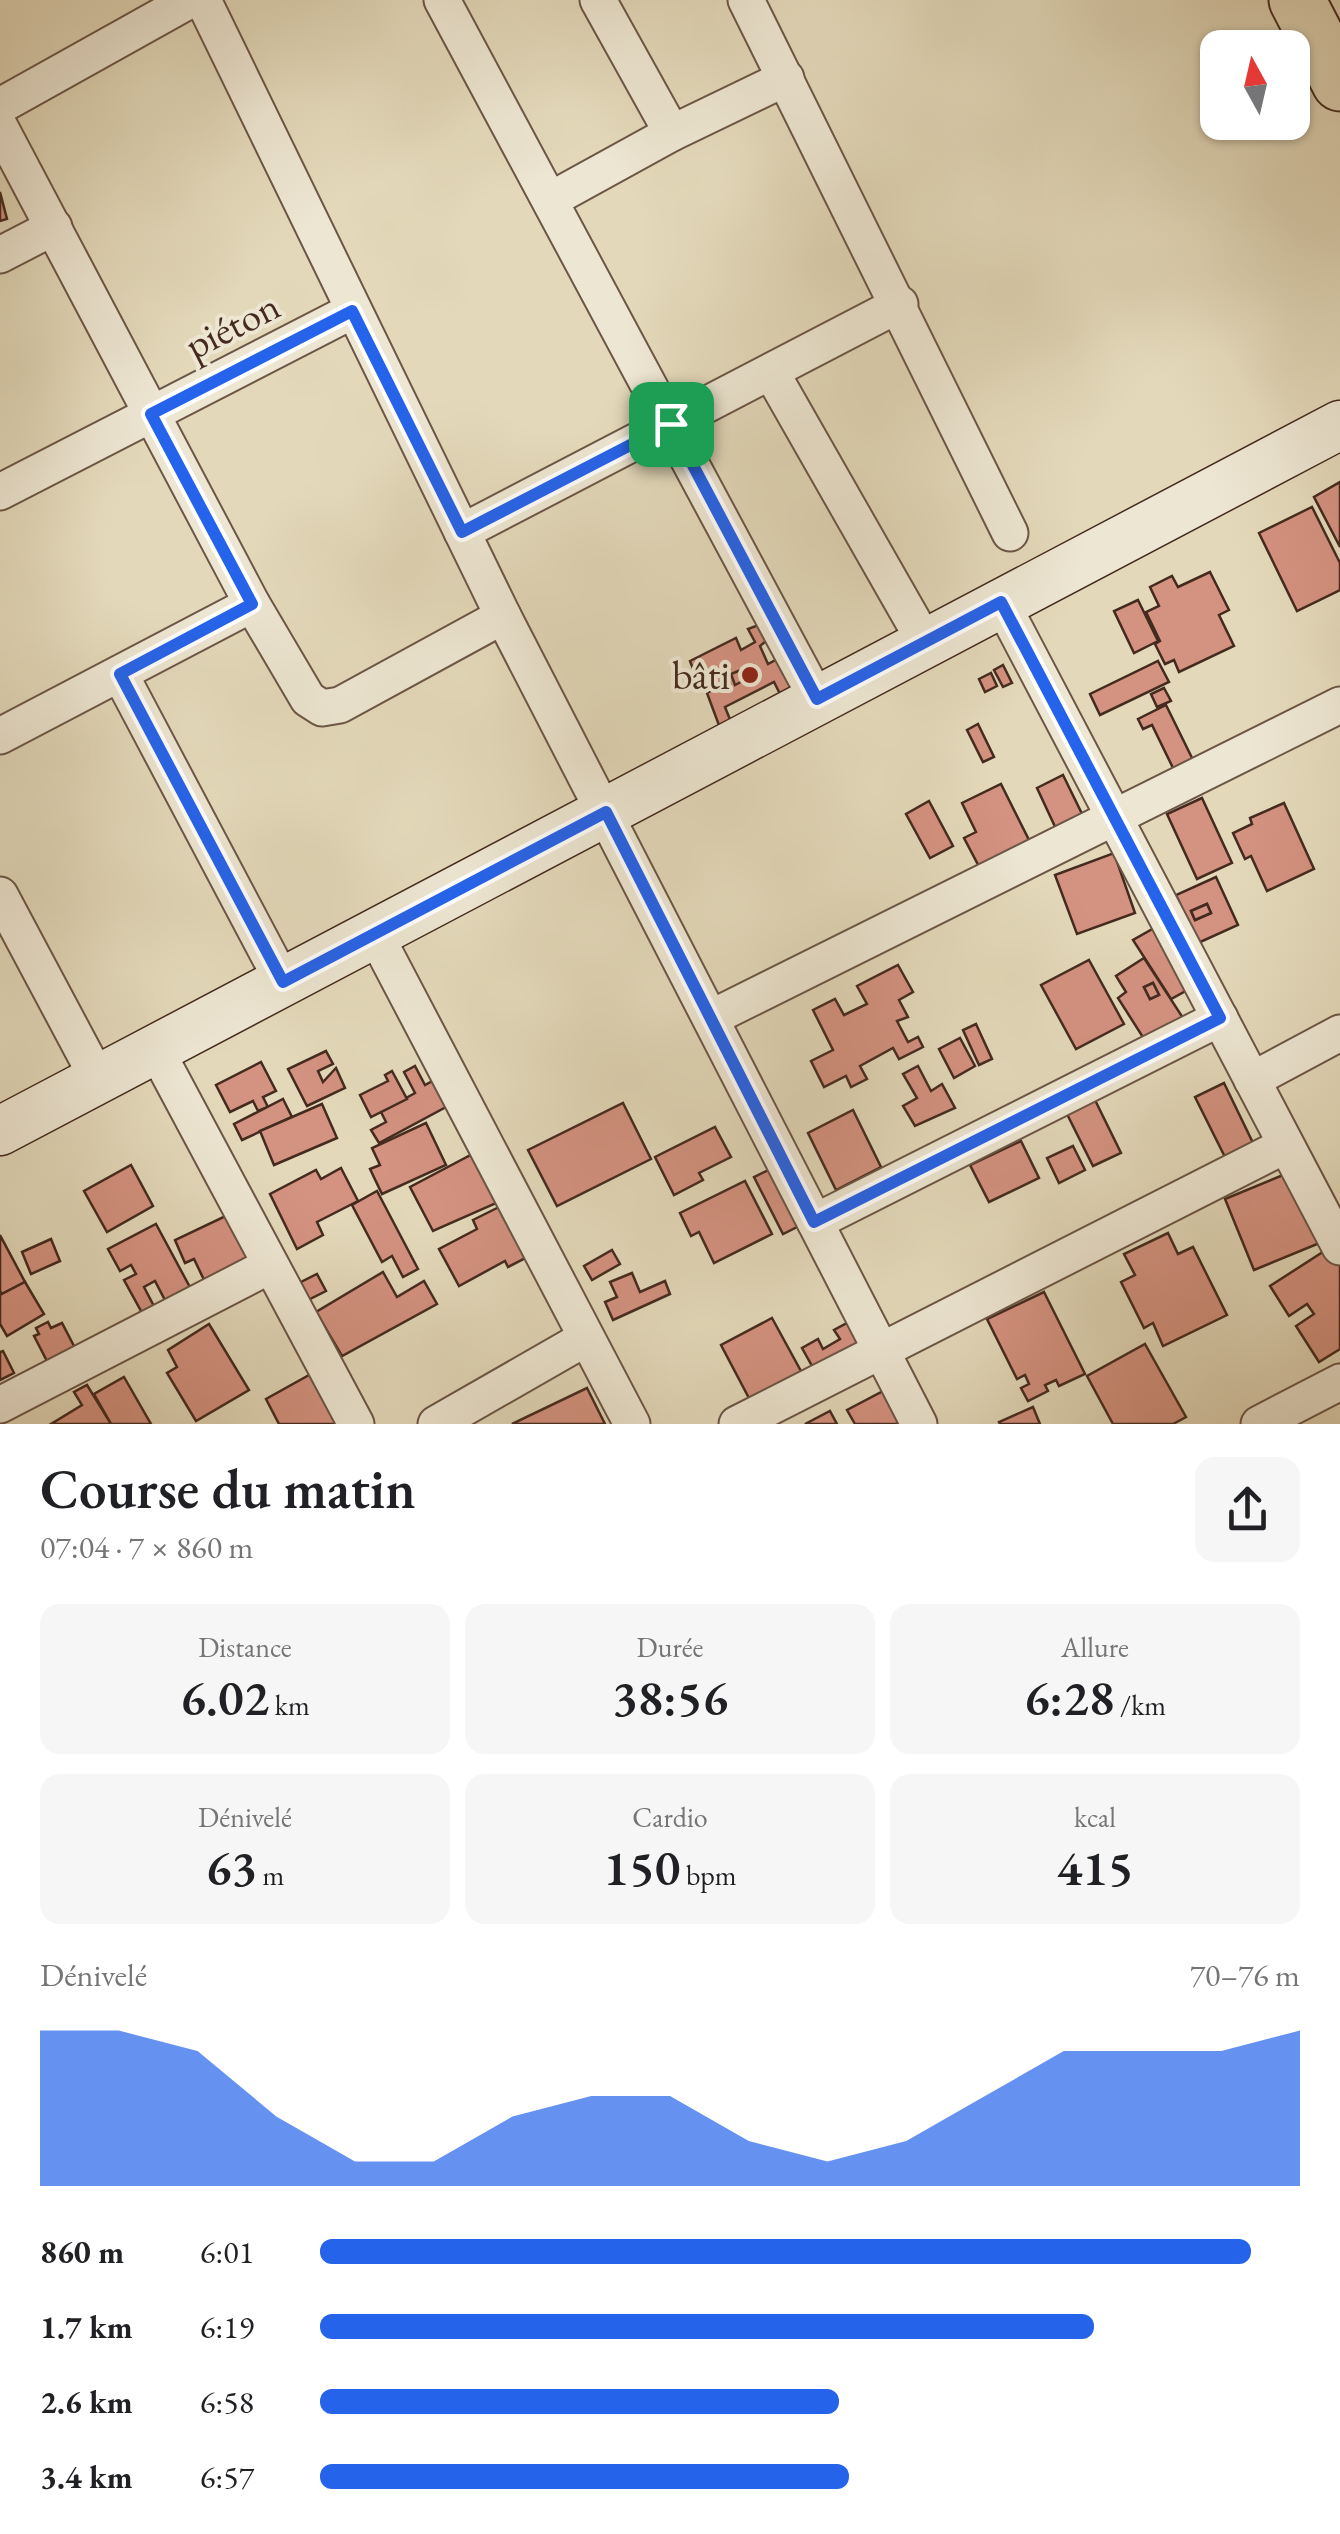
<!DOCTYPE html>
<html lang="fr">
<head>
<meta charset="utf-8">
<style>
	body { margin:0; font-family:"EB Garamond",serif; background:#f6f6f6; color:#202124; height:100vh; display:flex; flex-direction:column; font-size:38px; white-space:nowrap }
	* { box-sizing:border-box; margin:0 }
	p { font-size:32px; color:#757577 }
	.icon { flex:none; width:55px; height:55px; fill:none; stroke:currentColor; stroke-width:2; stroke-linecap:round; stroke-linejoin:round }
	.map { position:relative; height:1424px; overflow:hidden }
	.panel { display:flex; flex-direction:column; background:#fff; flex:1 }
	.panel>* { flex:none }
	.needle { width:65px; rotate:352deg }
	.controls { position:absolute; left:1200px; top:30px; display:grid; gap:20px }
	.controls a { display:grid; place-items:center; width:110px; height:110px; border-radius:20px; background:#fff; box-shadow:0 2px 8px #0004; font-size:50px }
	.pin { position:absolute; display:grid; place-items:center; width:85px; height:85px; color:#fff; margin:-42px; border-radius:20px; box-shadow:0 5px 15px #0006 }
	.round { display:grid; place-items:center; flex:none; width:105px; height:105px; border-radius:20px; background:#f6f6f6 }
	.head { display:flex; align-items:center; justify-content:space-between; height:170px; padding:0 40px }
	h1 { font-size:55px; font-weight:600; line-height:75px }
	.figures { display:grid; grid-template-columns:repeat(3,1fr); gap:15px; height:170px; padding:10px 40px }
	.figures div { display:grid; align-content:center; border-radius:20px; background:#f6f6f6; text-align:center }
	.figures b { font-size:50px; font-weight:600 }
	.figures small { font-size:28px; font-weight:400 }
	.figures p { font-size:28px }
	.chart { height:280px; padding:20px 40px }
	.chart p { display:flex; justify-content:space-between }
	.chart svg { width:100%; height:180px; margin-top:10px; fill:#2563eb; opacity:.7 }
	ul { padding:0 40px; list-style:none; font-size:32px }
	li { display:grid; grid-template-columns:160px 120px 1fr; align-items:center; height:75px }
	li i { height:25px; border-radius:12px; background:#2563eb }
	.map>svg:first-child { display:block }
	.building { fill:#d49280; stroke:#452b1f; stroke-width:2.5; fill-rule:evenodd }
	.lines { fill:none; stroke-linecap:round; stroke-linejoin:round }
	.street-casing { stroke:#6c5646; stroke-width:39 }
	.secondary-casing { stroke:#452b1f; stroke-width:51 }
	.highway-casing { stroke:#452b1f; stroke-width:59 }
	.street { stroke:#ede6d2; stroke-width:35 }
	.secondary { stroke:#ede6d2; stroke-width:48 }
	.highway { stroke:#e3d9ba; stroke-width:55 }
	.route-casing { stroke:#fff; stroke-width:20 }
	.route { stroke:#2563eb; stroke-width:12 }
	.poi-dot { fill:#8f2418; stroke:#ede6d2; stroke-width:4 }
	.labels { text-anchor:middle; dominant-baseline:central; stroke-width:8; stroke-linejoin:round; paint-order:stroke }
	.street-label { font-size:40px; fill:#452b1f; stroke:#ede6d2 }
	.poi-label { font-size:40px; fill:#452b1f; stroke:#ede6d2; text-anchor:end }
</style>
</head>
<body>
<div class="map">
<svg width="1340" height="1424" viewBox="0 0 1340 1424">
	<rect width="100%" height="100%" fill="#e3d9ba"/>
	<filter id="stains"><feTurbulence type="fractalNoise" baseFrequency=".002" numOctaves="4"/><feColorMatrix values="0 0 0 0 .2 0 0 0 0 .09 0 0 0 0 .02 0 0 0 .5 -.17"/></filter>
	<radialGradient id="worn" r=".72"><stop offset=".6" stop-color="#630" stop-opacity="0"/><stop offset="1" stop-color="#630" stop-opacity=".3"/></radialGradient>
	<!-- building -->
	<g class="building">
		<polygon points="0,192 7,219 0,221"/>
		<polygon points="1340,482 1340,547 1314,497"/>
		<polygon points="1312,507 1340,563 1340,590 1297,611 1259,533"/>
		<polygon points="1210,572 1229,610 1219,615 1234,646 1179,672 1174,660 1165,664 1155,644 1160,641 1146,612 1159,606 1150,587 1172,576 1178,587"/>
		<polygon points="1138,600 1158,641 1134,653 1114,611"/>
		<polygon points="764,623 772,636 760,646 768,664 781,657 795,690 782,698 774,682 725,707 731,722 720,728 707,693 717,688 709,670 697,679 690,661 736,638 741,650 755,642 748,629"/>
		<polygon points="1158,661 1169,682 1100,715 1090,694"/>
		<polygon points="753,665 756,674 735,685 731,674"/>
		<polygon points="1003,665 1012,683 1003,687 994,670"/>
		<polygon points="991,673 997,686 985,692 979,679"/>
		<polygon points="1164,688 1171,701 1157,707 1151,694"/>
		<polygon points="1166,705 1193,760 1174,770 1152,725 1143,729 1138,719"/>
		<polygon points="978,724 994,757 983,762 967,730"/>
		<polygon points="1063,775 1085,820 1058,833 1037,788"/>
		<polygon points="1001,784 1034,850 983,874 964,838 976,832 962,803"/>
		<polygon points="1202,798 1232,863 1197,879 1167,814"/>
		<polygon points="929,801 953,846 930,858 906,814"/>
		<polygon points="1284,803 1314,869 1267,891 1251,856 1245,859 1233,833 1252,824 1250,818"/>
		<polygon points="1114,853 1135,913 1077,934 1055,875"/>
		<path d="M 1216,877 L 1238,925 L 1198,943 L 1176,895 ZM 1207,904 L 1211,913 L 1195,920 L 1191,911 Z"/>
		<polygon points="1207,904 1211,913 1195,920 1191,911"/>
		<polygon points="1156,927 1191,988 1171,999 1133,940"/>
		<path d="M 1144,958 L 1183,1018 L 1146,1042 L 1118,998 L 1126,992 L 1116,976 ZM 1153,983 L 1159,995 L 1150,999 L 1144,987 Z"/>
		<polygon points="1089,960 1124,1024 1076,1049 1041,985"/>
		<polygon points="898,965 913,992 899,1000 908,1017 897,1021 908,1042 918,1037 923,1047 899,1059 893,1048 860,1066 867,1079 851,1087 846,1076 824,1087 811,1061 833,1050 813,1010 835,999 844,1015 867,1004 857,986"/>
		<polygon points="1153,983 1159,995 1150,999 1144,987"/>
		<polygon points="976,1024 992,1059 979,1065 963,1030"/>
		<polygon points="960,1038 975,1066 954,1078 939,1049"/>
		<polygon points="326,1051 333,1064 318,1071 323,1082 336,1068 345,1088 307,1106 288,1069"/>
		<polygon points="261,1062 276,1091 263,1097 268,1107 258,1111 253,1101 230,1112 216,1085"/>
		<polygon points="415,1066 425,1085 445,1074 459,1100 379,1143 371,1130 386,1122 381,1112 415,1093 404,1072"/>
		<polygon points="918,1066 931,1091 942,1084 955,1108 915,1126 903,1106 917,1098 903,1074"/>
		<polygon points="392,1071 407,1099 371,1117 360,1095 388,1081 385,1075"/>
		<polygon points="1224,1083 1254,1145 1226,1159 1195,1097"/>
		<polygon points="283,1099 292,1117 242,1140 234,1124"/>
		<polygon points="1095,1100 1121,1153 1093,1166 1067,1114"/>
		<polygon points="623,1103 651,1159 557,1206 528,1150"/>
		<polygon points="322,1104 337,1138 274,1165 260,1131"/>
		<polygon points="853,1110 881,1167 836,1190 808,1133"/>
		<polygon points="426,1123 446,1165 382,1194 370,1169 380,1165 372,1148"/>
		<polygon points="715,1127 731,1157 699,1173 703,1180 674,1195 655,1157"/>
		<polygon points="1021,1141 1039,1178 989,1202 970,1165"/>
		<polygon points="1073,1146 1085,1170 1059,1183 1047,1158"/>
		<polygon points="484,1148 510,1197 433,1231 410,1187"/>
		<polygon points="131,1165 153,1206 107,1232 84,1191"/>
		<polygon points="779,1165 807,1222 783,1234 754,1177"/>
		<polygon points="341,1168 358,1201 317,1222 323,1235 297,1249 270,1194 316,1170 321,1179"/>
		<polygon points="1293,1171 1322,1242 1254,1270 1225,1199"/>
		<polygon points="745,1181 772,1234 714,1263 699,1232 691,1236 680,1213"/>
		<polygon points="377,1191 418,1269 403,1277 392,1256 382,1262 352,1205"/>
		<polygon points="503,1205 535,1253 508,1267 505,1261 459,1286 439,1249 477,1229 473,1220"/>
		<polygon points="232,1213 254,1262 206,1284 194,1259 185,1263 175,1240"/>
		<polygon points="156,1224 192,1291 167,1304 155,1281 144,1287 158,1314 146,1320 124,1280 136,1274 131,1265 120,1271 108,1249"/>
		<polygon points="1168,1233 1178,1254 1193,1247 1227,1315 1163,1346 1153,1323 1144,1328 1121,1282 1135,1275 1124,1254"/>
		<polygon points="0,1235 25,1282 2,1294 0,1291"/>
		<polygon points="51,1239 60,1261 31,1274 22,1252"/>
		<polygon points="1329,1248 1340,1265 1340,1349 1319,1362 1296,1326 1314,1314 1307,1304 1289,1316 1270,1286"/>
		<polygon points="612,1250 620,1264 592,1280 584,1266"/>
		<polygon points="383,1272 397,1297 424,1281 437,1304 342,1356 316,1312"/>
		<polygon points="632,1273 640,1292 665,1281 670,1294 613,1320 605,1302 617,1297 610,1282"/>
		<polygon points="317,1274 326,1291 302,1303 293,1286"/>
		<polygon points="25,1282 44,1314 7,1336 0,1324 0,1295"/>
		<polygon points="1044,1292 1085,1374 1059,1386 1056,1380 1045,1385 1048,1391 1028,1401 1021,1388 1029,1384 1025,1375 1017,1379 987,1319"/>
		<polygon points="873,1309 889,1345 821,1382 802,1348 818,1339 823,1349 840,1339 834,1330"/>
		<polygon points="772,1318 802,1373 750,1400 721,1345"/>
		<polygon points="48,1322 51,1328 62,1323 75,1348 48,1363 34,1336 39,1334 36,1328"/>
		<polygon points="209,1324 249,1390 196,1421 167,1373 177,1367 168,1350"/>
		<polygon points="1145,1344 1186,1417 1173,1424 1113,1424 1087,1376"/>
		<polygon points="3,1351 14,1373 0,1380 0,1352"/>
		<polygon points="311,1374 338,1424 279,1424 266,1399"/>
		<polygon points="124,1377 151,1424 111,1424 94,1394"/>
		<polygon points="87,1385 111,1424 51,1424 82,1405 74,1392"/>
		<polygon points="587,1388 605,1424 512,1424"/>
		<polygon points="889,1388 908,1424 855,1424 847,1410"/>
		<polygon points="1033,1407 1040,1424 1000,1424 999,1422"/>
		<polygon points="830,1411 837,1424 805,1424"/>
	</g>
	<g class="lines">
		<defs>
			<g id="street">
				<polyline points="203,0 503,616 919,1424"/>
				<polyline points="442,0 817,699"/>
				<polyline points="598,0 672,133"/>
				<polyline points="746,0 1010,533"/>
				<polyline points="0,106 190,0"/>
				<polyline points="0,127 252,604 308,699 322,708 340,705 503,616"/>
				<polyline points="552,199 672,133 786,78"/>
				<polyline points="0,255 54,227"/>
				<polyline points="771,372 925,642"/>
				<polyline points="0,492 352,311"/>
				<polyline points="462,532 900,304"/>
				<polyline points="1001,602 1340,1247"/>
				<polyline points="120,674 283,982"/>
				<polyline points="0,736 252,604"/>
				<polyline points="0,895 98,1079"/>
				<polyline points="375,934 632,1424"/>
				<polyline points="711,1018 1340,705"/>
				<polyline points="156,1050 356,1424"/>
				<polyline points="1252,1080 1340,1033"/>
				<polyline points="815,1222 1220,1018"/>
				<polyline points="0,1405 269,1266"/>
				<polyline points="436,1424 586,1338"/>
				<polyline points="737,1424 1286,1145"/>
				<polyline points="1259,1424 1340,1382"/>
			</g>
			<polyline id="secondary" points="0,1131 1340,425"/>
			<polyline id="highway" points="1297,0 1340,83"/>
		</defs>
		<!-- street casing -->
		<use href="#street" class="street-casing"/>
		<!-- secondary casing -->
		<use href="#secondary" class="secondary-casing"/>
		<!-- highway casing -->
		<use href="#highway" class="highway-casing"/>
		<!-- street -->
		<use href="#street" class="street"/>
		<!-- secondary -->
		<use href="#secondary" class="secondary"/>
		<!-- highway -->
		<use href="#highway" class="highway"/>
	</g>
	<g class="lines">
		<defs>
			<polygon id="route" points="352,311 462,532 671,424 817,699 1001,602 1220,1018 814,1222 606,812 283,982 120,674 252,604 151,414"/>
		</defs>
		<!-- route casing -->
		<use href="#route" class="route-casing"/>
		<!-- route -->
		<use href="#route" class="route"/>
	</g>
	<!-- markers -->
	<circle class="poi-dot" cx="750" cy="675" r="10"/>
	<g class="labels">
		<!-- street labels -->
		<g class="street-label">
			<text transform="translate(232 325) rotate(-27)">piéton</text>
		</g>
		<!-- poi labels -->
		<g class="poi-label">
			<text x="730" y="675">bâti</text>
		</g>
	</g>
	<rect width="100%" height="100%" filter="url(#stains)"/>
	<rect width="100%" height="100%" fill="url(#worn)"/>
</svg>
<div class="controls">
<a><svg class="needle" viewBox="-14 -14 28 28"><path d="M0-13l5 13h-10z" fill="#e53935"/><path d="M0 13l5-13h-10z" fill="#757577"/></svg></a>
</div>
<div class="pin" style="left:671px;top:424px;background:#1e9e55"><svg class="icon" aria-label="arrive" viewBox="0 0 24 24"><path d="M6 21V4h12l-3 4 3 4H6"/></svg></div>
</div>
<section class="panel">
<div class="head"><div><h1>Course du matin</h1><p>07:04 · 7 × 860 m</p></div><a class="round"><svg class="icon" aria-label="share" viewBox="0 0 24 24"><path d="M12 15V3M7 8l5-5 5 5M5 13v7h14v-7"/></svg></a></div>
<div class="figures">
<div><p>Distance</p><b>6.02<small> km</small></b></div>
<div><p>Durée</p><b>38:56</b></div>
<div><p>Allure</p><b>6:28<small> /km</small></b></div>
</div>
<div class="figures">
<div><p>Dénivelé</p><b>63<small> m</small></b></div>
<div><p>Cardio</p><b>150<small> bpm</small></b></div>
<div><p>kcal</p><b>415</b></div>
</div>
<div class="chart"><p><span>Dénivelé</span>70–76 m</p>
<svg viewBox="0 0 160 44" preserveAspectRatio="none"><path d="M0 44V6L10 6L20 11L30 27L40 38L50 38L60 27L70 22L80 22L90 33L100 38L110 33L120 22L130 11L140 11L150 11L160 6V44z"/></svg>
</div>
<ul>
<li><b>860 m</b>6:01<i style="width:95%"></i></li>
<li><b>1.7 km</b>6:19<i style="width:79%"></i></li>
<li><b>2.6 km</b>6:58<i style="width:53%"></i></li>
<li><b>3.4 km</b>6:57<i style="width:54%"></i></li>
</ul>
</section>
</body>
</html>
